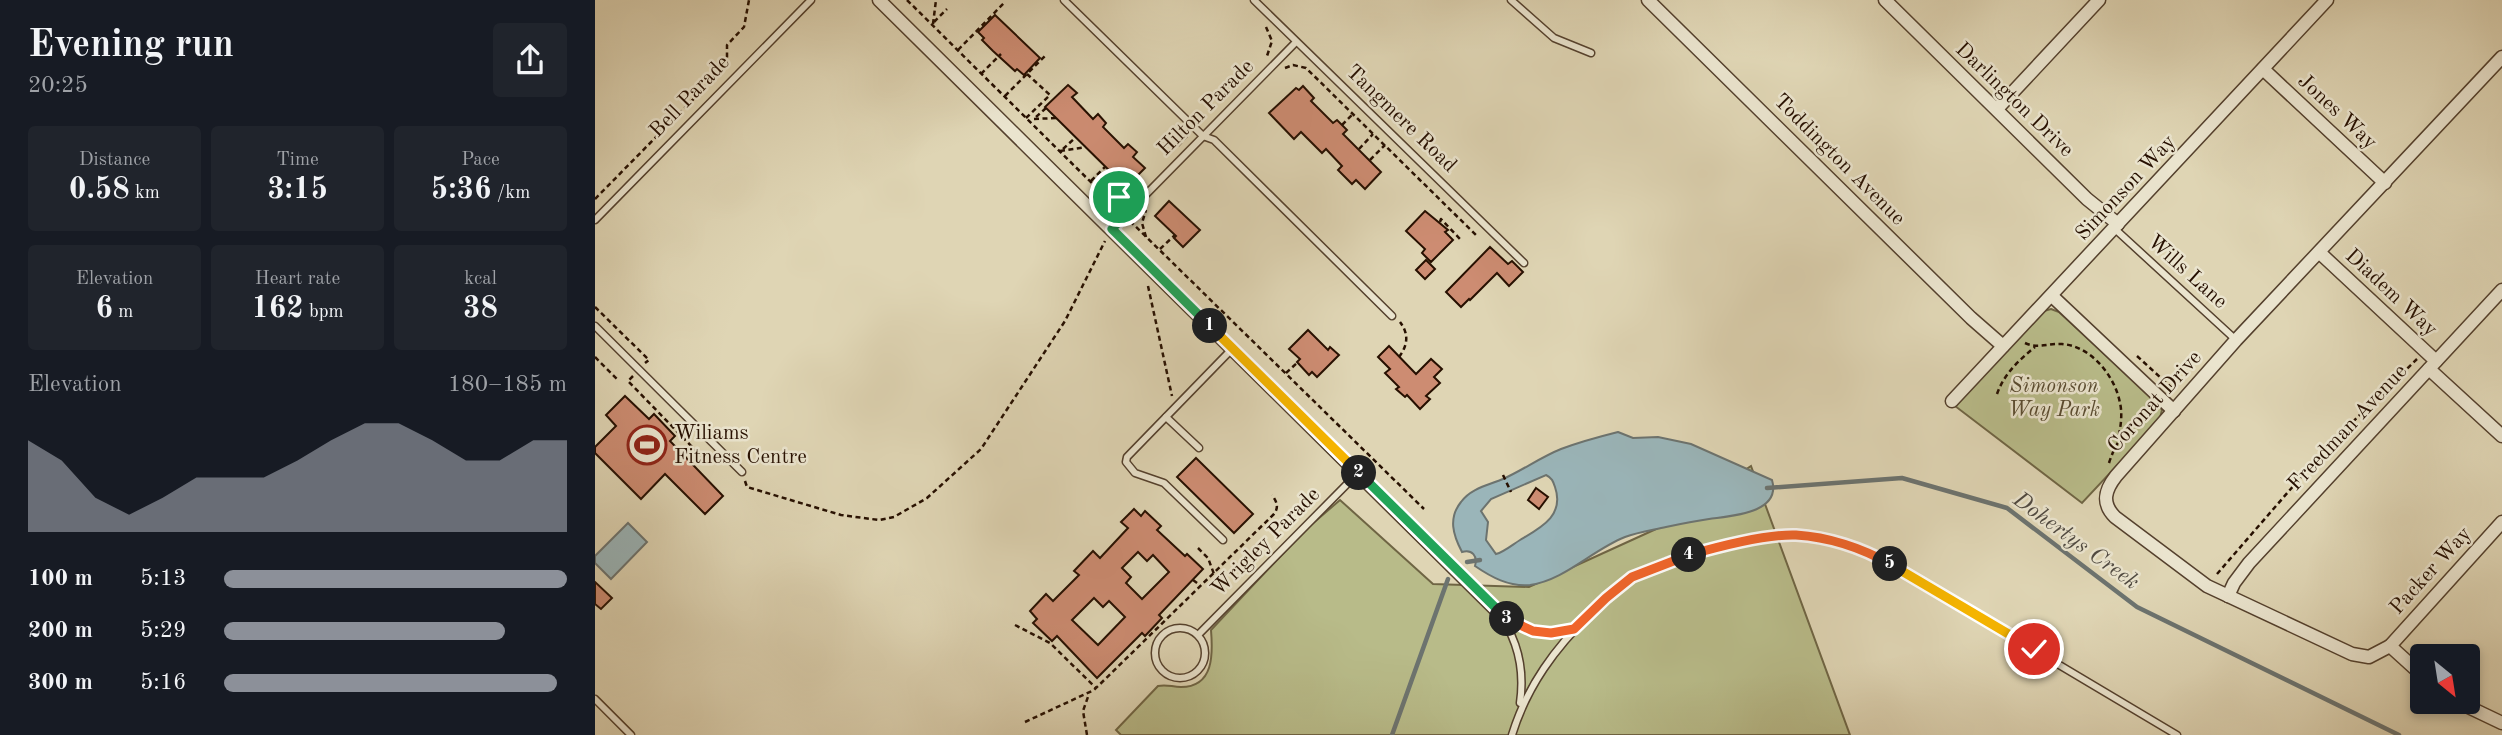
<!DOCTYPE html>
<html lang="en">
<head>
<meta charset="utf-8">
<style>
	body { margin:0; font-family:"Old Standard TT",serif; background:#20242c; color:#f1f3f6; height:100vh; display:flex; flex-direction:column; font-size:26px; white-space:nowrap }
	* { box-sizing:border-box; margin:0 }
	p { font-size:23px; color:#9ea1a6 }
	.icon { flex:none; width:38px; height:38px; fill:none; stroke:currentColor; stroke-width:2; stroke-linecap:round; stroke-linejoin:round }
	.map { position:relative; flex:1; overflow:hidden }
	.sheet { display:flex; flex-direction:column; background:#171b24; width:595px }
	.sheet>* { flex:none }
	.needle { width:46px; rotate:150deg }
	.fabs { position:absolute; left:1815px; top:644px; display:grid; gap:14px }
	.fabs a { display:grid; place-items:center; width:70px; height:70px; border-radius:7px; background:#171b24; box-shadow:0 4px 10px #0003; font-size:35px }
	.pin { position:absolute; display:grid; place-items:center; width:60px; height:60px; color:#fff; margin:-30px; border:4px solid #fff; border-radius:50%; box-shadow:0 2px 7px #0007 }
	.km { position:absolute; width:35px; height:35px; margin:-18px; border-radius:50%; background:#222; color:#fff; font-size:19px; line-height:35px; text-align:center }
	.round { display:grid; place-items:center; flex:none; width:74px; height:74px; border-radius:7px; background:#20242c }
	.headline { display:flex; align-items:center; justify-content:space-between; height:119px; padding:0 28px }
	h1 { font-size:38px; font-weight:600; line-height:52px }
	.stats { display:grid; grid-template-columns:repeat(3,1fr); gap:10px; height:119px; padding:7px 28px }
	.stats div { display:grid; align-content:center; border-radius:7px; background:#20242c; text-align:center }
	.stats b { font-size:30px; font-weight:600 }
	.stats small { font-size:19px; font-weight:400 }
	.stats p { font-size:19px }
	.chart { height:196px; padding:14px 28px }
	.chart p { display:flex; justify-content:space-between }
	.chart svg { width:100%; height:126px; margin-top:7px; fill:#8c9099; opacity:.7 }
	ul { padding:0 28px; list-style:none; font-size:23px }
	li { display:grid; grid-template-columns:112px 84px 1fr; align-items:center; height:52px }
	li i { height:18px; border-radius:9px; background:#8c9099 }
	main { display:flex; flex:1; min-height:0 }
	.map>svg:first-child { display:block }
	.green { fill:#b8bb89; stroke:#6f6544; stroke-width:2 }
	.water { fill:#9ab5b9; stroke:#6c736f; stroke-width:2; fill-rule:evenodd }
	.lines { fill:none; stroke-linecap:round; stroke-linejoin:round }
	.stream { stroke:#6c736f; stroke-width:4.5 }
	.building { fill:#cd8c72; stroke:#260f00; stroke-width:2; fill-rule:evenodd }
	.lane-casing { stroke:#54402d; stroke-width:9 }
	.street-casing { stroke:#54402d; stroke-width:15 }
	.path { stroke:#260f00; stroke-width:2.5; stroke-dasharray:5 3.5; stroke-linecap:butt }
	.lane { stroke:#eae4ce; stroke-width:6 }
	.street { stroke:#eae4ce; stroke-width:12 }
	.split-1-casing { stroke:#fff; stroke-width:14 }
	.split-2-casing { stroke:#fff; stroke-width:14 }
	.split-3-casing { stroke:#fff; stroke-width:14 }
	.split-4-casing { stroke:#fff; stroke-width:14 }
	.split-5-casing { stroke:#fff; stroke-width:14 }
	.split-6-casing { stroke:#fff; stroke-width:14 }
	.split-1 { stroke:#22a559; stroke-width:9 }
	.split-2 { stroke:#f5b400; stroke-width:9 }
	.split-3 { stroke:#22a559; stroke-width:9 }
	.split-4 { stroke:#f0652b; stroke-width:9 }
	.split-5 { stroke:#f0652b; stroke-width:9 }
	.split-6 { stroke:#f5b400; stroke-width:9 }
	.labels { text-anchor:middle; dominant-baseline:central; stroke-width:5; stroke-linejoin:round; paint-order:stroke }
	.street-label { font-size:21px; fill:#260f00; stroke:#eae4ce }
	.park-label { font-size:21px; font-style:italic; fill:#594b30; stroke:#eae4ce }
	.poi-label { font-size:21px; fill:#260f00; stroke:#eae4ce; text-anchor:start }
	.water-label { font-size:23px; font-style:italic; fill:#4f4941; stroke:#eae4ce }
</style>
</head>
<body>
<main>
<section class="sheet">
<div class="headline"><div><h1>Evening run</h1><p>20:25</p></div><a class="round"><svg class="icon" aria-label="share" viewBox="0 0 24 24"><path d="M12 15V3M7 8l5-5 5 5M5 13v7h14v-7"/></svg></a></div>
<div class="stats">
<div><p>Distance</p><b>0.58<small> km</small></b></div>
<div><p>Time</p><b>3:15</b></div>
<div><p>Pace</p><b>5:36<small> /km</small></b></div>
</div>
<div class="stats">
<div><p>Elevation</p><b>6<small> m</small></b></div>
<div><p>Heart rate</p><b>162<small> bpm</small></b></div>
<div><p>kcal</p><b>38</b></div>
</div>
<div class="chart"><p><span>Elevation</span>180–185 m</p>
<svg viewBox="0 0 160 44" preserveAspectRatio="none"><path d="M0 44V12L10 19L20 32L30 38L40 32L50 25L60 25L70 25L80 19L90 12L100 6L110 6L120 12L130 19L140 19L150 12L160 12V44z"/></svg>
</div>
<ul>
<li><b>100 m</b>5:13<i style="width:100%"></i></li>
<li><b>200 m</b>5:29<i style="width:82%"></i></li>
<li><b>300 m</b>5:16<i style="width:97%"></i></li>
</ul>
</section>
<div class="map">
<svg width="1907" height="735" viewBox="0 0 1907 735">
	<rect width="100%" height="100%" fill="#dfd5b4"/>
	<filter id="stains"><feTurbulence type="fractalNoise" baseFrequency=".00286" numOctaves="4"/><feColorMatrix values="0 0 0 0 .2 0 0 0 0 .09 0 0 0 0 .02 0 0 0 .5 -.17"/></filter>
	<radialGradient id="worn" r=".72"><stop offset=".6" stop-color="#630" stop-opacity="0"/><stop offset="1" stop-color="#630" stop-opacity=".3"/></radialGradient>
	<!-- green -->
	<g class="green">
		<polygon points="1456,309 1464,312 1562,402 1567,410 1565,418 1561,424 1487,503 1360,406 1449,311"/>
		<path d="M 1156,466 L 1255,735 L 526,735 L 521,730 L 563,686 C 572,684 577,687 586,687 C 619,687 618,654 616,630 L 709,531 L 745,500 L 838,584 L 934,587 L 1061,529 Z"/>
	</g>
	<!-- water -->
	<g class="water">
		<path d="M 1023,432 L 1038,438 L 1063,437 L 1096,444 L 1177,480 C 1187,514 1134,516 1114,519 C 1100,521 1085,524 1071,527 C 1058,530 1043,532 1030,537 C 997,550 970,580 935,585 C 914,587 896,577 880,566 C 883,556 877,549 867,552 C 858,535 853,518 866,502 C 876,488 894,485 908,479 C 928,470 946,457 966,449 C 982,443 1007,436 1023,432 ZM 951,475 C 957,478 958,481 960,487 C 970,516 945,528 925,540 C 917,545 909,552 901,554 L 891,540 L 893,522 L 886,511 L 896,499 Z"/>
		<polygon points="33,523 52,542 16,579 0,563 0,556"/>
	</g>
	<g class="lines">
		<!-- stream -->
		<g class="stream">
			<polyline points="1172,488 1307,478 1412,508 1542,607 1804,735"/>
			<polyline points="872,562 885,560"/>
			<polyline points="797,735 853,579"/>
		</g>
	</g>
	<!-- building -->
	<g class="building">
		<polygon points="400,15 445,58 429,75 422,69 420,71 398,51 387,40 389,38 383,32"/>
		<polygon points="473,85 482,93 477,97 498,119 503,114 511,123 508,127 529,148 533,144 542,152 538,157 550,168 531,187 450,107"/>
		<polygon points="708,86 719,98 716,101 738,123 742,120 752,130 748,134 786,172 770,189 761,180 757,184 743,170 747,166 731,149 727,153 706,132 699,139 674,113 701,88 704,90"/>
		<polygon points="574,201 605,230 588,247 579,238 581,236 560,216"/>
		<polygon points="830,211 853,230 850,232 858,240 836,262 827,253 830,249 811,231"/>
		<polygon points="895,247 913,264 917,261 928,272 914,286 902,273 875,300 874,299 866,307 851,292"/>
		<polygon points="831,260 840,269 830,279 821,270"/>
		<polygon points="713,330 733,350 735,347 744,355 722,377 717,372 714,375 702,362 705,359 694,349"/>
		<polygon points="794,346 821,374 836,359 847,369 839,377 845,383 831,396 835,399 825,409 812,395 810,397 801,389 804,387 790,373 795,369 783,357"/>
		<polygon points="30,396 54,419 59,414 80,436 75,441 128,496 110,514 70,474 46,499 0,453 0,447 21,426 11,415"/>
		<polygon points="601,458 658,514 639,533 582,477"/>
		<polygon points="941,488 953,497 944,509 933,500"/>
		<path d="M 539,509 L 546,516 L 550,511 L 566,526 L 562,530 L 590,556 L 592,554 L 608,569 L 564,615 L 567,618 L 550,636 L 547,633 L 502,678 L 462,636 L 457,641 L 438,623 L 442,619 L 435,611 L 451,594 L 458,601 L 484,575 L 479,571 L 498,551 L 505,558 L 533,528 L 526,522 ZM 543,552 L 552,561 L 558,555 L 574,572 L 547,599 L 531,583 L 536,577 L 527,568 ZM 499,598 L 508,607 L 514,601 L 530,617 L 503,645 L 477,620 Z"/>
		<polygon points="0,582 17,598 6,609 0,604"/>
	</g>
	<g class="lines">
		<defs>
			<g id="lane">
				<polyline points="469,0 608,136 619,140 797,316"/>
				<polyline points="659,0 929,263"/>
				<polyline points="916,0 959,38 996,53"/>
				<polyline points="0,220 216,0"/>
				<polyline points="517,229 701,42"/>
				<polyline points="1520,229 1641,340"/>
				<polyline points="0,326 147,472"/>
				<polyline points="571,417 604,448"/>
				<polyline points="628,540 569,483 540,473 531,462 532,457 637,349"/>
				<path d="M 901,610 C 923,638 930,668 925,703"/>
				<path d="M 911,618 C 932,634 954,633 979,629"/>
				<circle cx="585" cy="653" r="25"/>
				<polyline points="603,635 762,474"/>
				<polyline points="0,699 36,735"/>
				<path d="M 917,735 C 932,686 960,648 997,612 C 1009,600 1022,586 1037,577 C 1070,558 1111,549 1148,543 C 1165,540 1184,535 1201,535 C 1225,536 1249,546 1273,551 L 1582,735"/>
			</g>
			<g id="street">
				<polyline points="284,0 901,610"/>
				<polyline points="1053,0 1376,318 1408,346"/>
				<polyline points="1290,0 1492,199 1523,224"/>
				<polyline points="1668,69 1790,183"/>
				<polyline points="1402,109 1504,0"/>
				<polyline points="1725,253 1841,361"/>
				<polyline points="1457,296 1579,411"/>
				<polyline points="1834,369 1907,436"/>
				<polyline points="1357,401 1732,0"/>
				<polyline points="1633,596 1639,583 1654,563 1907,290"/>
				<polyline points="1795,646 1907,522"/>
				<path d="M 1827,675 L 1795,646 L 1774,657 L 1757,654 L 1612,586 L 1520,517 C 1506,503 1510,490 1521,476 L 1641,340 L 1907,57"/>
				<polyline points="1863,702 1907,723"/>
			</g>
		</defs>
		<!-- lane casing -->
		<use href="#lane" class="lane-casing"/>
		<!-- street casing -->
		<use href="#street" class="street-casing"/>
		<!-- path -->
		<g class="path">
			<polyline points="312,0 523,209"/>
			<polyline points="339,22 352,9"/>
			<polyline points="338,24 341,0"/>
			<polyline points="671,27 677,41 672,56"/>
			<polyline points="363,50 409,3"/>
			<polyline points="690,68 698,65 711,68 883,237"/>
			<polyline points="386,74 406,54"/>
			<polyline points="410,96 450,56"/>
			<polyline points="441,117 451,108"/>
			<polyline points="431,118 455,95 432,74"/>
			<polyline points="439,119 461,118"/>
			<polyline points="747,125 758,114"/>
			<polyline points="583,146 593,135"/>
			<polyline points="468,149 481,137"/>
			<polyline points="764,149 778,134"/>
			<polyline points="465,151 491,147"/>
			<polyline points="775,160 790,145"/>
			<polyline points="496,181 510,167"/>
			<polyline points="510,194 524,197 542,188"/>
			<polyline points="520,196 522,178"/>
			<polyline points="0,199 132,65 132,45 149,27 154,0"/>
			<polyline points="535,221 829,509"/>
			<polyline points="845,222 846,219 865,239"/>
			<polyline points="551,237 547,223 551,210"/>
			<polyline points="565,249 580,235"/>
			<polyline points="553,286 577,396"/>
			<polyline points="0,307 54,360 50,363"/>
			<path d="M 1430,343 C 1443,349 1454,343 1467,344 C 1496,346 1520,376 1525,403 C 1528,416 1525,429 1523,441"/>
			<polyline points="1542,356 1578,389"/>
			<polyline points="0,357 22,379"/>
			<path d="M 804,357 C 813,345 814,334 805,322"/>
			<polyline points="691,373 702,363"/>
			<polyline points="38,376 33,381 102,452"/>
			<path d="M 1402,394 C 1409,374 1424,360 1440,347"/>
			<path d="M 1514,463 C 1522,438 1535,423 1557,409"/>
			<polyline points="908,475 916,492"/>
			<polyline points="150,481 152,487 246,515 284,520 299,517 332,498 386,449 470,321 510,241"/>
			<polyline points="603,548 613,558 619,574"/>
			<polyline points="1622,574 1733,446 1822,359"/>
			<polyline points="598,580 605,585"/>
			<polyline points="420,625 455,643 501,688"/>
			<path d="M 430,722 L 499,690 L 679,514 C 684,507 682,502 677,495"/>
			<polyline points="492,735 488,711 494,694"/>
		</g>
		<!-- lane -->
		<use href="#lane" class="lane"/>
		<!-- street -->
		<use href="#street" class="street"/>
	</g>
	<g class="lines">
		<defs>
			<polyline id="split-1" points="524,197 516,197 507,192 530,215 517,229 615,326"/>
			<polyline id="split-2" points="615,326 764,473"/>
			<polyline id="split-3" points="764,473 912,619"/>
			<polyline id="split-4" points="912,619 938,631 956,633 979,629 1011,598 1037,577 1094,555"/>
			<path id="split-5" d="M 1094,555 C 1122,547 1173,534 1201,535 C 1233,537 1267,548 1295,564"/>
			<polyline id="split-6" points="1295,564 1439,649"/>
		</defs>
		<!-- split-1 casing -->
		<use href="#split-1" class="split-1-casing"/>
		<!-- split-2 casing -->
		<use href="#split-2" class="split-2-casing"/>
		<!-- split-3 casing -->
		<use href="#split-3" class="split-3-casing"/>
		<!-- split-4 casing -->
		<use href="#split-4" class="split-4-casing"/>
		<!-- split-5 casing -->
		<use href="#split-5" class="split-5-casing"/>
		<!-- split-6 casing -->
		<use href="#split-6" class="split-6-casing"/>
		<!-- split-1 -->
		<use href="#split-1" class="split-1"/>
		<!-- split-2 -->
		<use href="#split-2" class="split-2"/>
		<!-- split-3 -->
		<use href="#split-3" class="split-3"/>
		<!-- split-4 -->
		<use href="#split-4" class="split-4"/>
		<!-- split-5 -->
		<use href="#split-5" class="split-5"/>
		<!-- split-6 -->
		<use href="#split-6" class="split-6"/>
	</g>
	<!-- icons -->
	<defs>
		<symbol id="stadium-ring" viewBox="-11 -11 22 22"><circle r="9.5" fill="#eae4ce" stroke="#8f2418" stroke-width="1.5"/><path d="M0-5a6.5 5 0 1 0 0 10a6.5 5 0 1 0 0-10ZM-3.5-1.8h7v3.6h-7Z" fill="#8f2418"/></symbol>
	</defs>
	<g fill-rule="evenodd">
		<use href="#stadium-ring" x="30" y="423" width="44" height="44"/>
	</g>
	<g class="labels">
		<!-- street labels -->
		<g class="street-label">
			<text transform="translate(95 97) rotate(-46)">Bell Parade</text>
			<text transform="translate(1419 100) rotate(44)">Darlington Drive</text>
			<text transform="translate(611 108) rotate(-45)">Hilton Parade</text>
			<text transform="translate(1742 112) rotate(43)">Jones Way</text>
			<text transform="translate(806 119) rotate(44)">Tangmere Road</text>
			<text transform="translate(1244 160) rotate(45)">Toddington Avenue</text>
			<text transform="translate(1531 188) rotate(-47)">Simonson Way</text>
			<text transform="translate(1592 272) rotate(42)">Wills Lane</text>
			<text transform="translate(1796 293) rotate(43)">Diadem Way</text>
			<text transform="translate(1560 402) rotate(-48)">Coronat Drive</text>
			<text transform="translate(1753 428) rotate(-47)">Freedman Avenue</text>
			<text transform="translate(671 542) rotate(-45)">Wrigley Parade</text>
			<text transform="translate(1836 571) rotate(-48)">Packer Way</text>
		</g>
		<!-- park labels -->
		<g class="park-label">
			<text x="1459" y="386">Simonson<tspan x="1459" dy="24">Way Park</tspan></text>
		</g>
		<!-- poi labels -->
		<g class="poi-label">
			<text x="79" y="433">Wiliams<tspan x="79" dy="24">Fitness Centre</tspan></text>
		</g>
		<!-- water labels -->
		<g class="water-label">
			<text transform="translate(1481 541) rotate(36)">Dohertys Creek</text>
		</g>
	</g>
	<rect width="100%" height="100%" filter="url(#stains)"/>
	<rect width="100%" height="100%" fill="url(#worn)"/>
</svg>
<div class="fabs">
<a><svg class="needle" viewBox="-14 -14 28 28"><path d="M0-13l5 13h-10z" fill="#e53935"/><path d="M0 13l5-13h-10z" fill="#9ea1a6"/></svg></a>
</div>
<div class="pin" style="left:524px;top:197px;background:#1e9e55"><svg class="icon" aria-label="arrive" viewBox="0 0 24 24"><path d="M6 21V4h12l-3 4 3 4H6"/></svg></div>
<div class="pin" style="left:1439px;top:649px;background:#d93025"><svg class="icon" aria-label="check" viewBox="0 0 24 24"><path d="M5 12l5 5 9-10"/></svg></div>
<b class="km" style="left:615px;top:326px">1</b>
<b class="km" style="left:764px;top:473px">2</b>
<b class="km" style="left:912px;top:619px">3</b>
<b class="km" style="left:1094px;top:555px">4</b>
<b class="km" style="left:1295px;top:564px">5</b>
</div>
</main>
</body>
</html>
